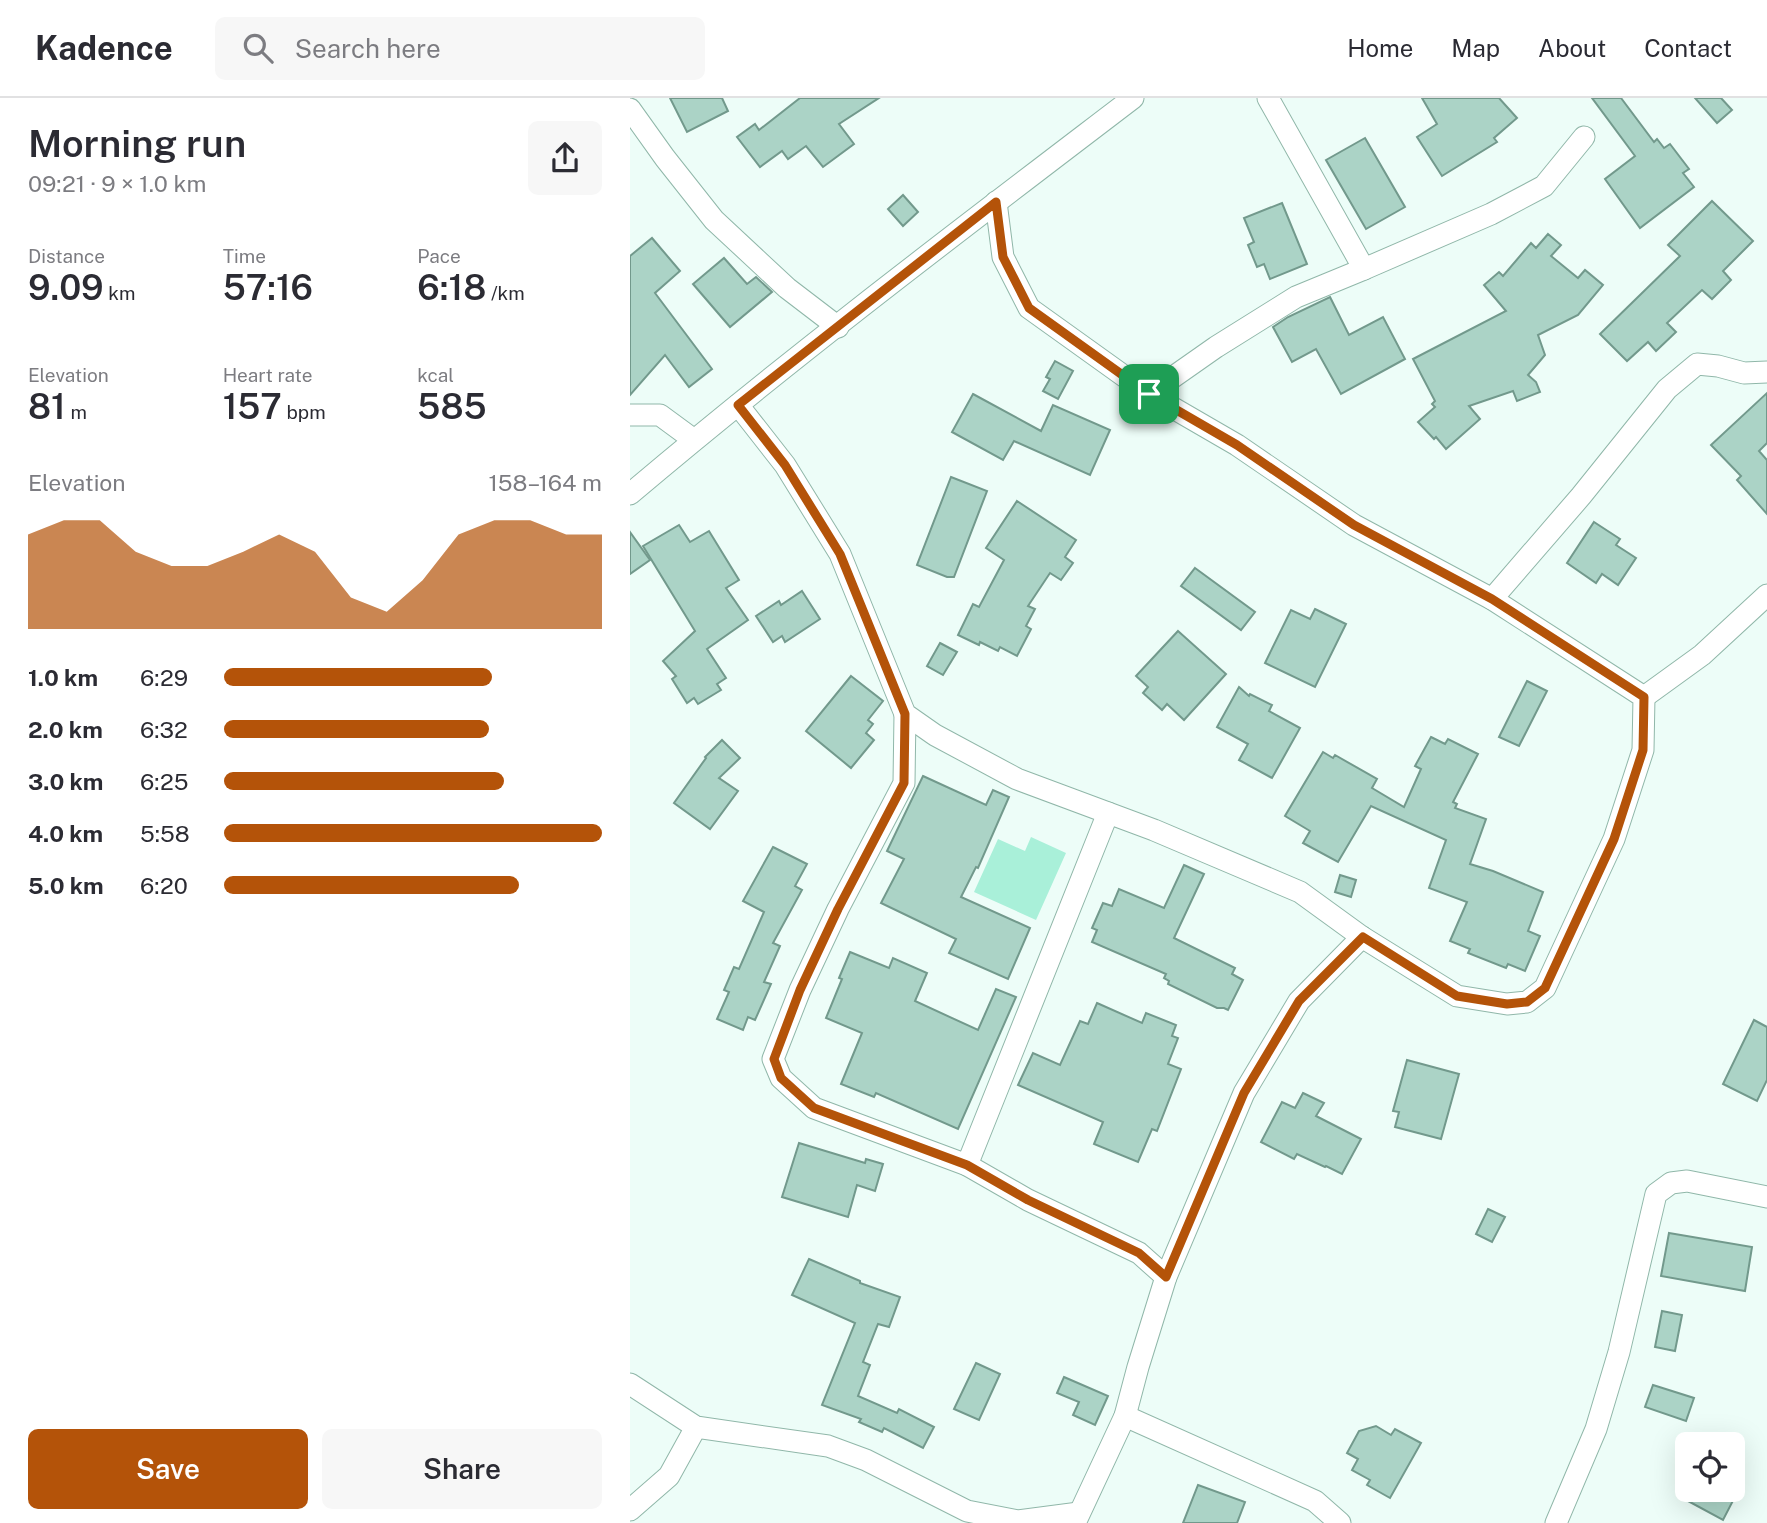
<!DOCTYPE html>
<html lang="en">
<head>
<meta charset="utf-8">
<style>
	body { margin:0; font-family:"Public Sans",sans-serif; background:#f7f7f7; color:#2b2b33; height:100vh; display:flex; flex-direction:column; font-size:26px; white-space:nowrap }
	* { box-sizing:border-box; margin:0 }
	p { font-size:23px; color:#7c7c81 }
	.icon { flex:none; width:38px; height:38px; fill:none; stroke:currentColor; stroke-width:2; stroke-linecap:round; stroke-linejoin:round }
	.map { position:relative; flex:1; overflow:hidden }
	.side { display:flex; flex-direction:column; background:#fff; width:630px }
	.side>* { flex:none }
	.fabs { position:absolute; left:1045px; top:1334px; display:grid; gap:14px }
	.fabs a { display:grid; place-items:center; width:70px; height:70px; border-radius:10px; background:#fff; box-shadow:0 7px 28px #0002; font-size:35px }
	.pin { position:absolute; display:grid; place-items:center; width:60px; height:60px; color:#fff; margin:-30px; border-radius:14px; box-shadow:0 4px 10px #0006 }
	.round { display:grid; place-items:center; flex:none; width:74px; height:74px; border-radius:10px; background:#f7f7f7 }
	.headline { display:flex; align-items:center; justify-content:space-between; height:119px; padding:0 28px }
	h1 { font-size:38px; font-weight:600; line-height:52px }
	.stats { display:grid; grid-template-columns:repeat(3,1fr); gap:10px; height:119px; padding:7px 28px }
	.stats div { display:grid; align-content:center }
	.stats b { font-size:35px; font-weight:600 }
	.stats small { font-size:19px; font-weight:400 }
	.stats p { font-size:19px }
	.chart { height:196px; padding:14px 28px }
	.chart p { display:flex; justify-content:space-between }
	.chart svg { width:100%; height:126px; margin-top:7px; fill:#b45309; opacity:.7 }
	.button { display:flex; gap:14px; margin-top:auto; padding:14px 28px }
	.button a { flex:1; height:80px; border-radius:10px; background:#b45309; color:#fff; font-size:28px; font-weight:600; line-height:80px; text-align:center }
	.button a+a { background:#f7f7f7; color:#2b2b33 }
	ul { padding:0 28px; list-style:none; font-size:23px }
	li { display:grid; grid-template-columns:112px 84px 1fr; align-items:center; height:52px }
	li i { height:18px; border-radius:9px; background:#b45309 }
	header { display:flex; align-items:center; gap:42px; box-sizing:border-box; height:98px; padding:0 35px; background:#fff; border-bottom:2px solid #e1e1e2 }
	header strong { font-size:33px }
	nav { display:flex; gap:38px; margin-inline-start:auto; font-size:24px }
	.search { width:490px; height:63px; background:#f7f7f7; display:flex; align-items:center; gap:18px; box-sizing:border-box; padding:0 24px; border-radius:10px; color:#7c7c81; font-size:26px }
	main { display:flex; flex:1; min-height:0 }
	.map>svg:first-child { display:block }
	.green { fill:#a9f0d9 }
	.building { fill:#abd3c6; stroke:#72998c; stroke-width:2 }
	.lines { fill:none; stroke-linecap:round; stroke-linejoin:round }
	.minor-casing { stroke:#90b7a9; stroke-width:23 }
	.minor { stroke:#fff; stroke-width:21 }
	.route-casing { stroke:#fff; stroke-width:14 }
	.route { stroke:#b45309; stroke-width:9 }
</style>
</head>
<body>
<header>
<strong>Kadence</strong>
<div class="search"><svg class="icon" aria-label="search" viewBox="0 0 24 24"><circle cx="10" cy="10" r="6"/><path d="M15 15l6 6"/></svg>Search here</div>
<nav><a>Home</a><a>Map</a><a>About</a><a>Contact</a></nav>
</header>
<main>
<section class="side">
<div class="headline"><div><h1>Morning run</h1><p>09:21 · 9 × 1.0 km</p></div><a class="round"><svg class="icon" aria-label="share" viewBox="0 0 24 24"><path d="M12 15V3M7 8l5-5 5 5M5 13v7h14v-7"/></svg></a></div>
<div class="stats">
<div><p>Distance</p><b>9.09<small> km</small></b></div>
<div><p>Time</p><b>57:16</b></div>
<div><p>Pace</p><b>6:18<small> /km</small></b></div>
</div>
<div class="stats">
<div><p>Elevation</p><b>81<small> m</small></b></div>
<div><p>Heart rate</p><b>157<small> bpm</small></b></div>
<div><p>kcal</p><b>585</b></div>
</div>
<div class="chart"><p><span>Elevation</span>158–164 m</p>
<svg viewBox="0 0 160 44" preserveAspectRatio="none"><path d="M0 44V11L10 6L20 6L30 17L40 22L50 22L60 17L70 11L80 17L90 33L100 38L110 27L120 11L130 6L140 6L150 11L160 11V44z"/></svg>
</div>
<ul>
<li><b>1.0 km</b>6:29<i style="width:71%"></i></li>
<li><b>2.0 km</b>6:32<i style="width:70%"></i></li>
<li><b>3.0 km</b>6:25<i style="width:74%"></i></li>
<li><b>4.0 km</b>5:58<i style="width:100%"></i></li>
<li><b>5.0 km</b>6:20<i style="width:78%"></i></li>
</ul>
<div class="button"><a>Save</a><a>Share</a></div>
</section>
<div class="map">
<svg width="1137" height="1425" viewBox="0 0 1137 1425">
	<rect width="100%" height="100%" fill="#edfdf8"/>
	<!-- green -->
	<polygon class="green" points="401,739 436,755 406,822 344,794 368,741 395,753"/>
	<!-- building -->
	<g class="building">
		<polygon points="40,0 92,0 98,13 57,34"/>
		<polygon points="170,0 249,0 209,26 224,46 193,69 176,48 158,61 152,53 130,69 107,39 125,26 129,32"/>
		<polygon points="792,0 869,0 887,20 864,40 867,44 812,78 787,39 807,26"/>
		<polygon points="962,0 991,0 1024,44 1027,41 1034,50 1040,46 1059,71 1053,75 1064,89 1010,130 975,81 1005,58"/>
		<polygon points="1065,0 1091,0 1102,12 1087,25"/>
		<polygon points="735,40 775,109 736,131 696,62"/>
		<polygon points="273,97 288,114 273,128 258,111"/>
		<polygon points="1082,103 1123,143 1093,173 1101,182 1082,201 1072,192 1037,225 1046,234 1026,253 1018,244 997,263 970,236 1050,158 1038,147"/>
		<polygon points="652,105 677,166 640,181 634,166 627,169 618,147 624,144 614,120"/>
		<polygon points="918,136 931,147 921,158 948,180 955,172 973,187 948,217 908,237 915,257 898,277 906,284 910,294 887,303 883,293 839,308 850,321 816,351 806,339 804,341 788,324 805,309 802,306 805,303 783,261 876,213 854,187 869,174 873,178 901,145 906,150"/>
		<polygon points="22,140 50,173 25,195 82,271 59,289 35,257 0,297 0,158"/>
		<polygon points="94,160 117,186 126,179 142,194 100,229 63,186"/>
		<polygon points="700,199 719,237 753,219 775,261 711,296 686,251 662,264 643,229 658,219"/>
		<polygon points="425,263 443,273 428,301 413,293 420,281 416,279"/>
		<polygon points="1137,295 1137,345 1129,353 1137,362 1137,416 1107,382 1111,378 1081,347"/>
		<polygon points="343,296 411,333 423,307 480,332 460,377 384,343 373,362 322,334"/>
		<polygon points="321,379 357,393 324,479 317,479 287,467"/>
		<polygon points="387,403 446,442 435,459 443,465 431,482 420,475 398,508 405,511 396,528 401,531 387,558 370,549 368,553 350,544 349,547 328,537 343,506 349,509 374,462 356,450"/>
		<polygon points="964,424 990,441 986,447 1006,460 988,487 972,476 966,485 937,465"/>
		<polygon points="49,427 60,444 79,433 109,482 96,490 118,522 77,551 96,580 87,586 91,592 68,606 64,600 57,605 42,581 46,578 33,563 65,533 13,448"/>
		<polygon points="0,434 20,462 0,476"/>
		<polygon points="565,470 625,514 611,532 551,488"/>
		<polygon points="172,493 190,521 155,544 152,538 143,544 126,518 149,503 151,507"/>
		<polygon points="685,511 716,526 685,589 635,565 661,512 680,521"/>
		<polygon points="548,533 596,576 554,622 537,606 532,612 513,595 518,589 506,578"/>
		<polygon points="310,545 327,554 313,577 297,568"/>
		<polygon points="221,578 253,603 238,622 243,626 236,635 244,642 221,670 176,633"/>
		<polygon points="897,583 917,593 889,648 869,639"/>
		<polygon points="609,589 619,598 620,596 642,607 639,613 670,630 642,680 609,662 618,646 587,629"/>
		<polygon points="801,639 815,646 818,641 848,656 823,704 827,706 825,710 856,721 840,766 863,773 913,794 898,833 910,838 895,873 878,866 876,870 838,855 840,851 820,843 837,804 799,790 816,742 741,708 708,764 673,745 680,733 655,718 693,654 703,660 705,657 747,681 742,690 774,709 791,671 785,668"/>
		<polygon points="92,642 110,660 89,680 108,693 80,731 44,705 76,660 75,659"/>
		<polygon points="293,678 356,707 363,692 379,699 348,770 346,769 331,799 400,830 378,881 319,855 326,841 251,805 274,761 257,753"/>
		<polygon points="143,749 177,766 165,788 172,792 143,845 150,848 134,884 141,886 125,922 118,919 113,932 87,921 99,894 94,892 104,869 109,871 134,814 113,803"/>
		<polygon points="554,767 574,776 544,840 605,870 602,876 613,882 598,912 594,910 587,910 538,886 539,883 534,880 536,876 462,844 467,832 462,830 473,805 482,808 489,791 534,810"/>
		<polygon points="710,777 726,782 721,799 705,794"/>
		<polygon points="220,854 259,870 263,860 297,875 285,903 348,932 366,891 386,899 328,1031 246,995 244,999 211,986 232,935 196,920 212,881 209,880"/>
		<polygon points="467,905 512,925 516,915 546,927 542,938 548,940 538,966 551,971 527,1033 522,1031 508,1064 464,1046 473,1024 388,987 403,955 430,967 450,923 458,926"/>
		<polygon points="1124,922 1137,929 1137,982 1127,1003 1093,986"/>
		<polygon points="777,962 829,976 811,1041 765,1029 769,1014 763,1013"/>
		<polygon points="673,995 694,1005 686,1018 731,1041 712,1076 696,1068 695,1069 667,1056 664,1061 631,1044 652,1004 665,1010"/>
		<polygon points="169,1045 235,1065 236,1061 253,1066 245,1093 227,1087 218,1119 152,1099"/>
		<polygon points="858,1111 875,1119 862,1144 846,1136"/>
		<polygon points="1039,1135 1122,1149 1115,1193 1031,1178"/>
		<polygon points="179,1161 230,1183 230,1185 270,1199 259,1229 248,1226 233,1264 240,1267 228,1298 267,1315 269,1311 304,1329 293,1350 254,1330 252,1334 229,1324 231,1321 192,1307 225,1225 162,1197"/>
		<polygon points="1032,1213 1052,1217 1045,1253 1025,1249"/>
		<polygon points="346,1265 370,1276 349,1322 324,1311"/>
		<polygon points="434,1279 478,1298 465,1327 443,1317 449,1304 427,1295"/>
		<polygon points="1023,1287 1064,1300 1056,1323 1015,1309"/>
		<polygon points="746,1328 761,1337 765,1331 791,1345 760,1400 737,1387 740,1382 722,1372 728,1361 717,1355 729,1333"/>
		<polygon points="568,1387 615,1404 607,1425 553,1425"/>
		<polygon points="1064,1391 1109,1391 1093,1422 1058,1403"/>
	</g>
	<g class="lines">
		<defs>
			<g id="minor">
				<polyline points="0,11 35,60 84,122 157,190 208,229"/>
				<polyline points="734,171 861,116 914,88 954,39"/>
				<polyline points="519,296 586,249 666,199 734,171 638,0"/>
				<polyline points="108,307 155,367 210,456 275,616 305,637 387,681 524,732 670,794 732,839 827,898 877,906 897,904 915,890 984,741 1013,652 1014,599 862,501 724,427 607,347 519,296 399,210 373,159 366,104"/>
				<polyline points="0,317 30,317 64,342"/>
				<path d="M 0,396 C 163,258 334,129 503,0"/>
				<polyline points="862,501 951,398 1037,291 1067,266 1088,268 1114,275 1137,274"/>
				<polyline points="1014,599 1072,557 1137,497"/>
				<polyline points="275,616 274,685 208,811 170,892 143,961 151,980 184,1010 337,1067 398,1102 509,1155 536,1179"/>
				<polyline points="337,1067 478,715"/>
				<polyline points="0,1286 66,1329 198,1348 236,1362 337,1413 388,1423 449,1415"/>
				<polyline points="495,1318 685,1403 710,1425"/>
				<polyline points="0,1412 39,1378 66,1329"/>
				<polyline points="445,1425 495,1318 508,1269 536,1179 614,995 669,903 732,839"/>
				<polyline points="926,1425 966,1331 989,1254 1026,1096 1041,1085 1057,1083 1137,1099"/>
			</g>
		</defs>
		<!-- minor casing -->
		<use href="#minor" class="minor-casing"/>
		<!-- minor -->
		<use href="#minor" class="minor"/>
	</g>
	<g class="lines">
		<defs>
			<polygon id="route" points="366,104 373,159 399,210 519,296 607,347 724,427 862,501 1014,599 1013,652 984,741 915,890 897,904 877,906 827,898 733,839 669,903 614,995 536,1179 509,1155 398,1102 337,1067 184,1010 151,980 144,961 170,892 208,811 274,685 275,616 210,456 155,367 108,307"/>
		</defs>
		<!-- route casing -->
		<use href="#route" class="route-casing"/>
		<!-- route -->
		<use href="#route" class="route"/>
	</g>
</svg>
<div class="fabs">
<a><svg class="icon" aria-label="locate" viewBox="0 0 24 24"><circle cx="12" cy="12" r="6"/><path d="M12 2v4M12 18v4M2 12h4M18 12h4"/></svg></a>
</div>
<div class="pin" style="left:519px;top:296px;background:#1e9e55"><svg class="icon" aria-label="arrive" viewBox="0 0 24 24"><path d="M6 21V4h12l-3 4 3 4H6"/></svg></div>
</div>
</main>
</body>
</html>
